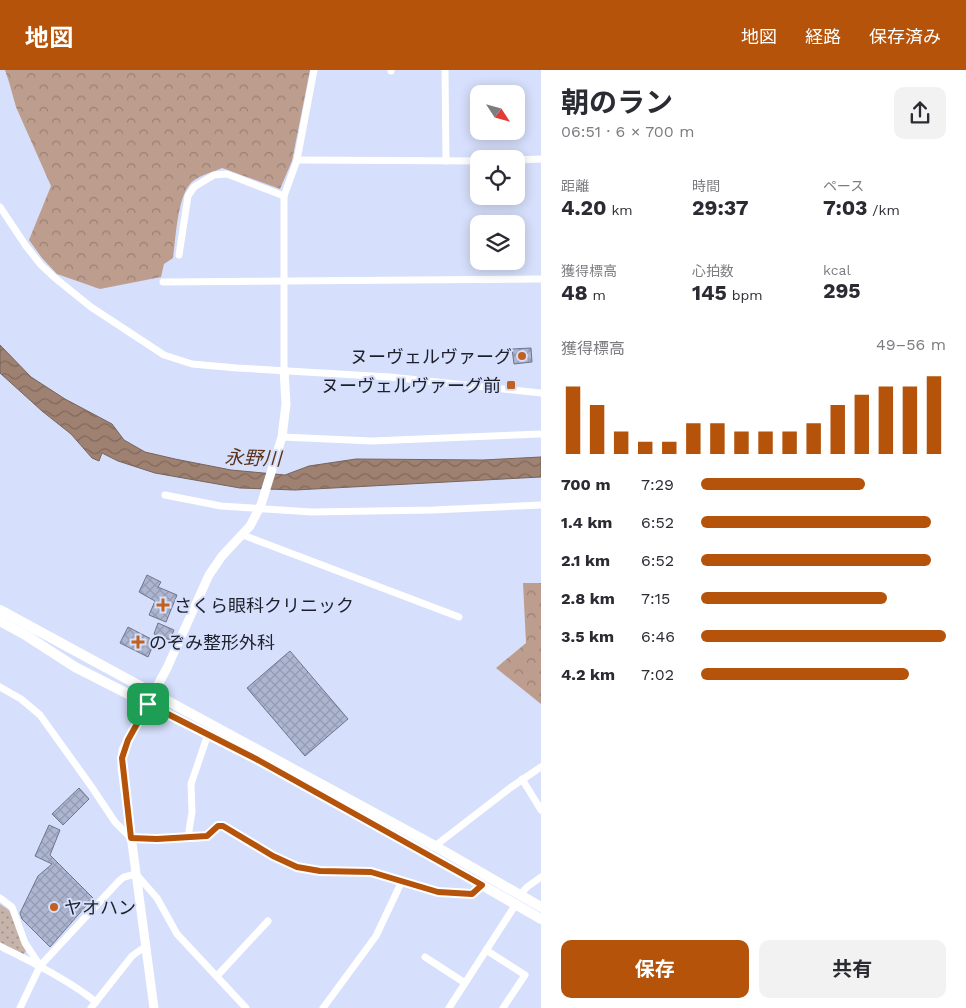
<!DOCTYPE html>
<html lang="ja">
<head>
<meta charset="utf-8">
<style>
	body { margin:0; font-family:"Work Sans","Noto Sans JP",sans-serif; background:#f2f2f3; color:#2b2b33; height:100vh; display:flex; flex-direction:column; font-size:19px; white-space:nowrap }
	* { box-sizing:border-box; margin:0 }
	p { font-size:16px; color:#7c7c81 }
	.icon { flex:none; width:28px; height:28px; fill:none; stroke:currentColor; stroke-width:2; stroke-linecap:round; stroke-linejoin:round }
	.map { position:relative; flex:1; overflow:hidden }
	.drawer { display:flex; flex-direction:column; background:#fff; width:425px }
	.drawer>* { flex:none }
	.needle { width:32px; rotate:126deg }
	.tools { position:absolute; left:470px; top:15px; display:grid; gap:10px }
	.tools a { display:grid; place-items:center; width:55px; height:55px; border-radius:10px; background:#fff; box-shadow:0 2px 12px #0003; font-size:25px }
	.pin { position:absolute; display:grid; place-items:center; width:42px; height:42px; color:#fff; margin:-21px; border-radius:10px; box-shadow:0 2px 8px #0006 }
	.round { display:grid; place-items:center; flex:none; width:52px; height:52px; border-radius:10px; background:#f2f2f3 }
	.headline { display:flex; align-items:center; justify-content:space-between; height:85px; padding:0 20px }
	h1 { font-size:28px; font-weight:700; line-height:38px }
	.metrics { display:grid; grid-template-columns:repeat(3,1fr); gap:8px; height:85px; padding:5px 20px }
	.metrics div { display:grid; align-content:center }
	.metrics b { font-size:21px; font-weight:700 }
	.metrics small { font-size:14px; font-weight:400 }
	.metrics p { font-size:14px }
	.chart { height:140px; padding:10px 20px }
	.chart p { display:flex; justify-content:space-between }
	.chart svg { width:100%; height:90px; margin-top:5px; stroke:#b45309; stroke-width:6 }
	.cta { display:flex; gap:10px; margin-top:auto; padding:10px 20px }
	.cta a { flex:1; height:58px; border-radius:10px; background:#b45309; color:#fff; font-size:20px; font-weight:700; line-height:58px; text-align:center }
	.cta a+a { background:#f2f2f3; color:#2b2b33 }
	ul { padding:0 20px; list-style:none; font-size:16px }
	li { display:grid; grid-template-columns:80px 60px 1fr; align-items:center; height:38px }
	li i { height:12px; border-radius:6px; background:#b45309 }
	header { display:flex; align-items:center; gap:30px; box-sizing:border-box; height:70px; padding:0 25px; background:#b45309; color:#fff }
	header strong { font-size:24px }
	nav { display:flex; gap:28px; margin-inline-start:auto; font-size:18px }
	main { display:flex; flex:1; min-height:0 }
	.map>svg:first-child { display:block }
	.forest { fill:url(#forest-crowns) }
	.park { fill:url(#park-dots) }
	.water { fill:url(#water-waves); stroke:#77645c }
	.building { fill:url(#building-cross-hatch); stroke:#6e768f }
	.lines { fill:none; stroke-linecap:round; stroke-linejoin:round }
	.minor { stroke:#fff; stroke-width:7 }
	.tertiary { stroke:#fff; stroke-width:9 }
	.secondary { stroke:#fff; stroke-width:10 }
	.route-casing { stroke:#fff; stroke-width:10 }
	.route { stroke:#b45309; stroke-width:6 }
	.poi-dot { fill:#c1601f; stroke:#d6dffb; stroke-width:2 }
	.labels { text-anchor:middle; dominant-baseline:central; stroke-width:4; stroke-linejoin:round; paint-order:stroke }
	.poi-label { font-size:18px; fill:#1d202a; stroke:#d6dffb; text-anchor:start }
	.water-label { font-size:19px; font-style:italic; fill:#5c3218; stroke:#d6dffb }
</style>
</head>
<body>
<header>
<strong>地図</strong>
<nav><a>地図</a><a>経路</a><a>保存済み</a></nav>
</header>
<main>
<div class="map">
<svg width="541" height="938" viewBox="0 0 541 938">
	<defs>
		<pattern id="forest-crowns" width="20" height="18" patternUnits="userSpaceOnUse" patternTransform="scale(1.25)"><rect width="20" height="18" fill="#bd9e8e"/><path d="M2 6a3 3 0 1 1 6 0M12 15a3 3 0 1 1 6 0" fill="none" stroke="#998074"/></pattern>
		<pattern id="park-dots" width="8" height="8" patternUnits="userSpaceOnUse" patternTransform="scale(1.25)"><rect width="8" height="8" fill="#c6b3a9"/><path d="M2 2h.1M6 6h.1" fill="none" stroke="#a0918a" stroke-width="1.8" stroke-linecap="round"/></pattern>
		<pattern id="water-waves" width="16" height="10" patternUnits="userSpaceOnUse" patternTransform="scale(1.25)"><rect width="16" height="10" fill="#9e8171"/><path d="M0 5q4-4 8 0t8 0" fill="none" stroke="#80695d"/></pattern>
		<pattern id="building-cross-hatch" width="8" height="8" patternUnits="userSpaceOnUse" patternTransform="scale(1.25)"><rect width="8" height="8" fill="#adb5d0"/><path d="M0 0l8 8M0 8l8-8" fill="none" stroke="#949bb3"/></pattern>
	</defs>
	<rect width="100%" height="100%" fill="#d6dffb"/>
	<!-- forest -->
	<g class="forest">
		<path d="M 5,0 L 310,0 L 292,91 L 280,119 L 222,98 C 213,102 201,105 193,111 C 177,124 176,168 173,188 L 164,194 L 161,207 L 100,219 L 57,204 L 42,188 L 29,170 L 51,116 L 16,37 L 9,12 Z"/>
		<polygon points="523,513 541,513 541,634 496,598 526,573"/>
	</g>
	<!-- park -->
	<polygon class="park" points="0,834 10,841 26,881 23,885 0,873"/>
	<!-- water -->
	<polygon class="water" points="0,275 31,307 65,329 112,354 124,370 145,382 175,389 231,400 285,405 309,396 356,389 483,390 541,387 541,407 295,420 240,418 155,403 118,391 102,383 99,391 92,388 71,364 42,341 0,303"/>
	<!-- building -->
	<g class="building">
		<polygon points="531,278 532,292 514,294 512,279"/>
		<polygon points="147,505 161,512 158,517 177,525 166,552 149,545 155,531 139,522"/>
		<polygon points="158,553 174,560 170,570 154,564"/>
		<polygon points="128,557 155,571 148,587 120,573"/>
		<polygon points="290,581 348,649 305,686 247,618"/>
		<polygon points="79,718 89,729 63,755 52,744"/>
		<polygon points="49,755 60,760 50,785 93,828 50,877 22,849 20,843 38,806 52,794 35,786"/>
	</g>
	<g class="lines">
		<!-- minor -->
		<g class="minor">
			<polyline points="445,0 446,91"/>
			<polyline points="391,1 391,0"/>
			<polyline points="297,90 479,91"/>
			<polyline points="516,90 541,89"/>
			<polyline points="0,137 26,176 41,195 55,208 91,237 164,285 192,294 237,298 390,307 541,323"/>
			<polyline points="179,185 188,126 194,117 214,105 227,104 284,126"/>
			<polyline points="163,212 541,209"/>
			<polyline points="284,300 284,126 297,90 314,0"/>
			<polyline points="282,367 372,371 541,364"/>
			<polyline points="165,425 221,436 312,442 433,440 541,435"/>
			<polyline points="243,465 459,547"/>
			<polyline points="0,617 21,629 40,645 91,716 115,752 131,768 157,769 207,766 218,756 223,756 273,786 297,797 320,801 371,802 438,822 472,824 482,815"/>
			<polyline points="522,709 541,740"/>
			<polyline points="188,767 192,742 191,714 208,664"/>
			<polyline points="435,776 510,718 541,697"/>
			<polyline points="520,825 527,817 541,807"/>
			<polyline points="0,828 12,837 25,873 39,894"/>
			<path d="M 0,876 C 33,893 67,909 96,932"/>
			<polyline points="486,880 525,905 503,938"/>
			<polyline points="425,887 465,913"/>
			<polyline points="217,906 268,851"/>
			<polyline points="20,938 40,896 119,811 124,807 136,804 157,828 177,864 246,938"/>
			<polyline points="91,938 132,886 146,876"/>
			<polyline points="323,938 376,866 402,811"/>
			<polyline points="449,938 516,834"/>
		</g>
		<!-- tertiary -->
		<polyline class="tertiary" points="154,938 122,698 123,680 128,670 167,598 209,505 222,486 250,456 261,435 282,367 286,334 284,300"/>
		<!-- secondary -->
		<g class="secondary">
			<polyline points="0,540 435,776 541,837"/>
			<polyline points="0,551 27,566 75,597 258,690 426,783 541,849"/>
		</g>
	</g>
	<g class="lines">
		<defs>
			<polygon id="route" points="148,634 258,690 482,815 472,824 438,822 371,802 320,801 297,797 273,786 223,756 218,756 207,766 157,769 131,768 122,688 128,670"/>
		</defs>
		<!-- route casing -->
		<use href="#route" class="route-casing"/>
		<!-- route -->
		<use href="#route" class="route"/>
	</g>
	<!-- markers -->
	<g class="poi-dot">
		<circle cx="522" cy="286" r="5"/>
		<rect x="506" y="310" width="10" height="10" rx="2.5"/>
		<path d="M160.5 527.5h5v5h5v5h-5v5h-5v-5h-5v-5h5z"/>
		<path d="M135.5 564.5h5v5h5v5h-5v5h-5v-5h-5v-5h5z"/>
		<circle cx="54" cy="837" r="5"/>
	</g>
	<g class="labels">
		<!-- poi labels -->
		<g class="poi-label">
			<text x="512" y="286" text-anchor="end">ヌーヴェルヴァーグ</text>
			<text x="501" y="315" text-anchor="end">ヌーヴェルヴァーグ前</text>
			<text x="174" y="535">さくら眼科クリニック</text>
			<text x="149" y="572">のぞみ整形外科</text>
			<text x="64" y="837">ヤオハン</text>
		</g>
		<!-- water labels -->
		<g class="water-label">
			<text transform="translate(253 388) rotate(2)">永野川</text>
		</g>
	</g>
</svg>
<div class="tools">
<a><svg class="needle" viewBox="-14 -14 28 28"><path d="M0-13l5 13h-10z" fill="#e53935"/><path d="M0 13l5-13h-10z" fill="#7c7c81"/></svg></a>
<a><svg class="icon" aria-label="locate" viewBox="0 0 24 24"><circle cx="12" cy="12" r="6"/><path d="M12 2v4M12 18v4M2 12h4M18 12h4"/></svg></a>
<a><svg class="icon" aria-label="layers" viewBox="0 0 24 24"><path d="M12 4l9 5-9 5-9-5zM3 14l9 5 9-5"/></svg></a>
</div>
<div class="pin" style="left:148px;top:634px;background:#1e9e55"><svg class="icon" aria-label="arrive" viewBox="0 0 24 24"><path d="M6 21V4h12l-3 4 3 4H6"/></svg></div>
</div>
<section class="drawer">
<div class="headline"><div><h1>朝のラン</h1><p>06:51 · 6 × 700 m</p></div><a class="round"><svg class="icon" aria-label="share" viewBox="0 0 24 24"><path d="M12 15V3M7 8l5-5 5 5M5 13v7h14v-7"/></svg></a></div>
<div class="metrics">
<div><p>距離</p><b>4.20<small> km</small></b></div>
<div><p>時間</p><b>29:37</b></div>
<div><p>ペース</p><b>7:03<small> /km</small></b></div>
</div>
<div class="metrics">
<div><p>獲得標高</p><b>48<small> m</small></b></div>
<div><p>心拍数</p><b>145<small> bpm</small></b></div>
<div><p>kcal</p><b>295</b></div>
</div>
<div class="chart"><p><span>獲得標高</span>49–56 m</p>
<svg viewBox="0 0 160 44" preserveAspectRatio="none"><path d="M5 44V11M15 44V20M25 44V33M35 44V38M45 44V38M55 44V29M65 44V29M75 44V33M85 44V33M95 44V33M105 44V29M115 44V20M125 44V15M135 44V11M145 44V11M155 44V6"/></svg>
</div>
<ul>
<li><b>700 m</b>7:29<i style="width:67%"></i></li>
<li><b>1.4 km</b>6:52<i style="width:94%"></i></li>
<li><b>2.1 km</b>6:52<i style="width:94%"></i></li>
<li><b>2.8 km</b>7:15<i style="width:76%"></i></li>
<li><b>3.5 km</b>6:46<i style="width:100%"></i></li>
<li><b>4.2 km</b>7:02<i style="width:85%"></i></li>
</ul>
<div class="cta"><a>保存</a><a>共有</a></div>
</section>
</main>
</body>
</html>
